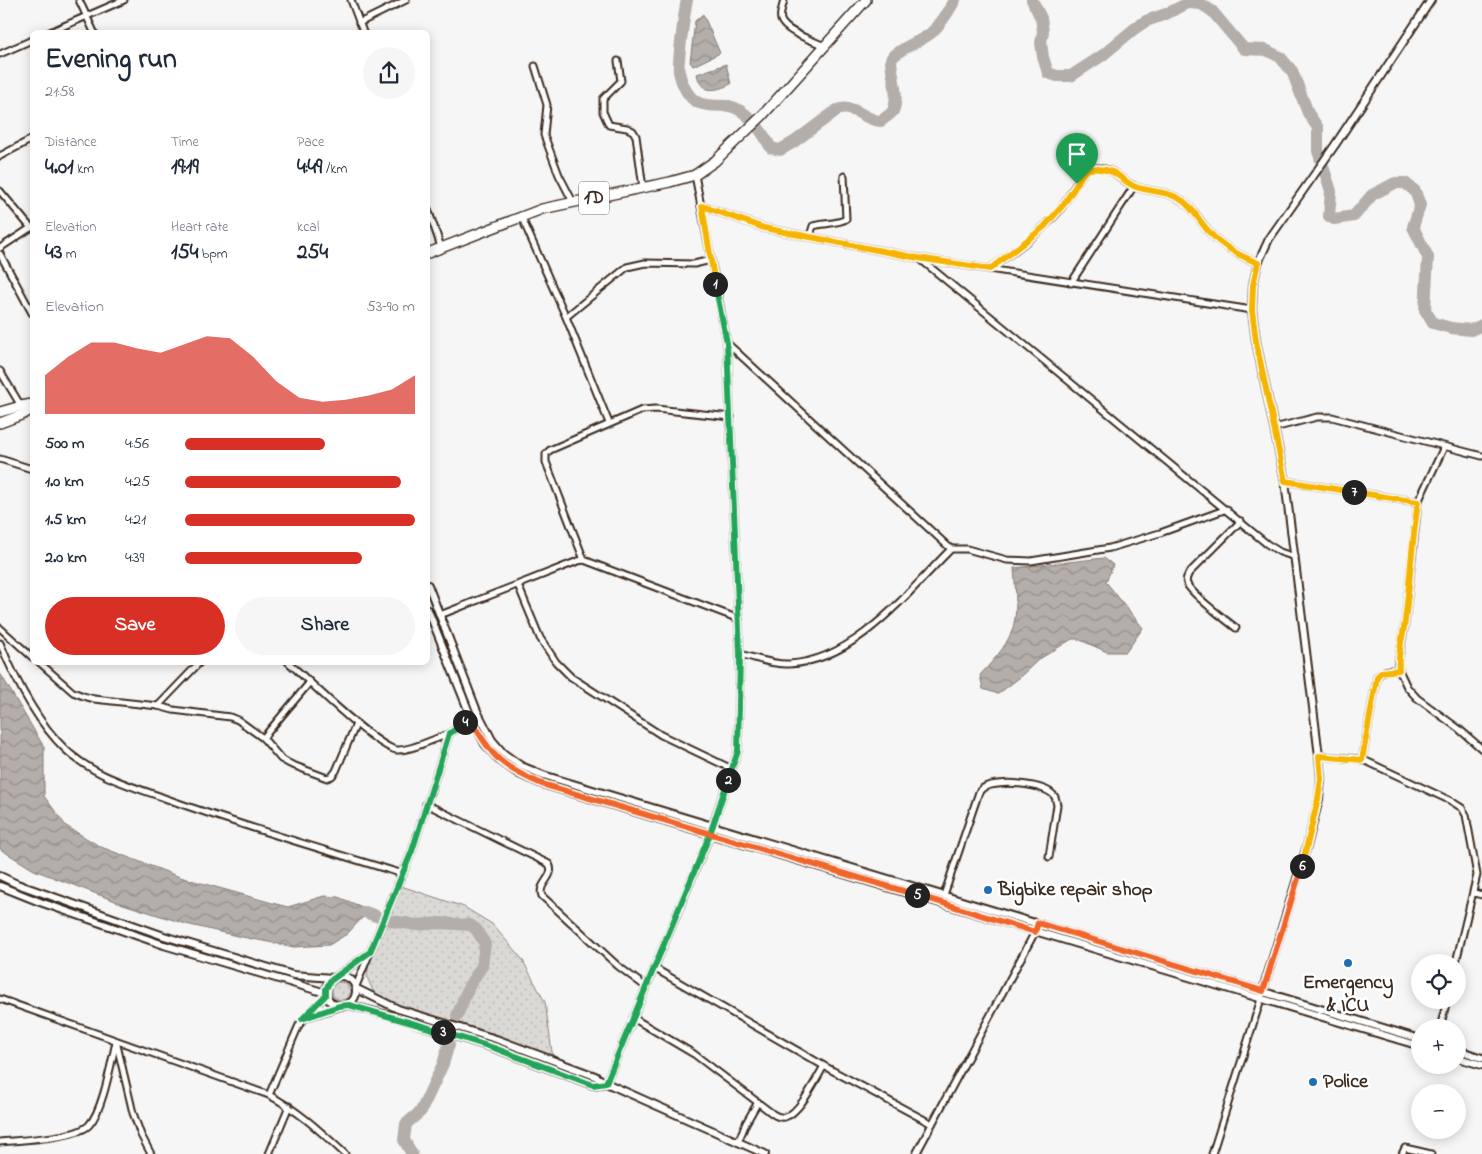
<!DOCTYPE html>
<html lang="en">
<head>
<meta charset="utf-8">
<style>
	body { margin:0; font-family:"Indie Flower",sans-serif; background:#f6f6f7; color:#1f2937; height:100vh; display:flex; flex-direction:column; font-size:19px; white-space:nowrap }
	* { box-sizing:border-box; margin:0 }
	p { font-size:16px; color:#747a83 }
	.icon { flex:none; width:28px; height:28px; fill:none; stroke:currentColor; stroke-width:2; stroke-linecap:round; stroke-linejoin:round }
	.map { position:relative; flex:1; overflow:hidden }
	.side { position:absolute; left:30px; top:30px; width:400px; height:635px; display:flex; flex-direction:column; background:#fff; border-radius:8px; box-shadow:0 2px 12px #0003 }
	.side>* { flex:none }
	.buttons { position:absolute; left:1411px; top:954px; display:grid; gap:10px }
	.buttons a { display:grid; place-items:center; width:55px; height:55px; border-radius:50%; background:#fff; box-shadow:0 2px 12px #0003; font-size:25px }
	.pin { position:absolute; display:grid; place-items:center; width:42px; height:42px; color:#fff; margin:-51px -21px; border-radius:50% 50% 50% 0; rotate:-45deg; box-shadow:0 0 5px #0007 }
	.pin .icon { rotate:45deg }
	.km { position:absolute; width:25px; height:25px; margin:-12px; border-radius:50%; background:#222; color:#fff; font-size:14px; line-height:25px; text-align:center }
	.round { display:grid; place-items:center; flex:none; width:52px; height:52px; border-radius:26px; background:#f6f6f7 }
	.summary { display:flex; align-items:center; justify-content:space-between; height:85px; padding:0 15px }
	h1 { font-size:28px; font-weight:700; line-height:38px }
	.stats { display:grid; grid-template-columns:repeat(3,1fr); gap:8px; height:85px; padding:5px 15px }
	.stats div { display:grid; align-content:center }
	.stats b { font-size:21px; font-weight:700 }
	.stats small { font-size:14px; font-weight:400 }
	.stats p { font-size:14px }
	.chart { height:140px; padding:10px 15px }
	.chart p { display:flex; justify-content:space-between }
	.chart svg { width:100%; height:90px; margin-top:5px; fill:#d93025; opacity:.7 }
	.primary-button { display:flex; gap:10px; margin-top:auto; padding:10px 15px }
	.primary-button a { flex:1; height:58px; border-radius:30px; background:#d93025; color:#fff; font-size:20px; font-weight:700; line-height:58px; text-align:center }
	.primary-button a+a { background:#f6f6f7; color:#1f2937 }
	ul { padding:0 15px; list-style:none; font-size:16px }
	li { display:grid; grid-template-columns:80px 60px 1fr; align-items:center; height:38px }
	li i { height:12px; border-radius:6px; background:#d93025 }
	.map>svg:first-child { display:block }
	.grass { fill:url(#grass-dots); stroke:#8b827a }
	.water { fill:url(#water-waves); stroke:#847972 }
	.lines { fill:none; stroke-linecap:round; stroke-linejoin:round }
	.river { stroke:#b4aeaa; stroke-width:12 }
	.minor-casing { stroke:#3b2a1e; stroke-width:9 }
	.tertiary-casing { stroke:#3b2a1e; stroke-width:10 }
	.trunk-casing { stroke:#3b2a1e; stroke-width:12 }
	.minor { stroke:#fff; stroke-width:5 }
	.tertiary { stroke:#fff; stroke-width:6 }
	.trunk { stroke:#fff; stroke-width:9 }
	.split-1-casing { stroke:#fff; stroke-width:10 }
	.split-2-casing { stroke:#fff; stroke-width:10 }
	.split-3-casing { stroke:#fff; stroke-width:10 }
	.split-4-casing { stroke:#fff; stroke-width:10 }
	.split-5-casing { stroke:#fff; stroke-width:10 }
	.split-6-casing { stroke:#fff; stroke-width:10 }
	.split-7-casing { stroke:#fff; stroke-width:10 }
	.split-8-casing { stroke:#fff; stroke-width:10 }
	.split-1 { stroke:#f5b400; stroke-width:6 }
	.split-2 { stroke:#22a559; stroke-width:6 }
	.split-3 { stroke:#22a559; stroke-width:6 }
	.split-4 { stroke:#22a559; stroke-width:6 }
	.split-5 { stroke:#f0652b; stroke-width:6 }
	.split-6 { stroke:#f0652b; stroke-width:6 }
	.split-7 { stroke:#f5b400; stroke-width:6 }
	.split-8 { stroke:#f5b400; stroke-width:6 }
	.poi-dot { fill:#1f6fb2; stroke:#fff; stroke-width:2 }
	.labels { text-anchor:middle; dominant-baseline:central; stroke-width:5; stroke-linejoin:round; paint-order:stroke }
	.shield { fill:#fff; stroke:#766a62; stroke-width:1 }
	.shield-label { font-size:19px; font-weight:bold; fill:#3b2a1e }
	.poi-label { font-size:20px; font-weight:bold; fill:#3b2a1e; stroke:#fff; text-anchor:start }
</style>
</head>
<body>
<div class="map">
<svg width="1482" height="1154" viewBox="0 0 1482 1154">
	<defs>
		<pattern id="grass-dots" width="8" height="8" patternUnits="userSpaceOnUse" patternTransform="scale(1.25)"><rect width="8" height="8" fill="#dbd9d6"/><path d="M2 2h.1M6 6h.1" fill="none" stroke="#bdbab7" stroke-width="1.8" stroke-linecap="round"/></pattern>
		<pattern id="water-waves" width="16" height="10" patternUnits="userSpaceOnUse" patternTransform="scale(1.25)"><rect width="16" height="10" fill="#b4aeaa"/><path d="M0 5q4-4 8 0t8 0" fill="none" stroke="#948e8a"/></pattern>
	</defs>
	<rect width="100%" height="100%" fill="#f7f6f6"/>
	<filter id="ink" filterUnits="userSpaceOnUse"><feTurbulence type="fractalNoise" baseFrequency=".02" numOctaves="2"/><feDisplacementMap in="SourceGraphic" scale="10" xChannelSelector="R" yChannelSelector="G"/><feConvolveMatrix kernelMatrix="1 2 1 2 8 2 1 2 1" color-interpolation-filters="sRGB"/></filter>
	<g filter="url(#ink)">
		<!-- grass -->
		<g class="grass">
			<polygon points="398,885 464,907 492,924 522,959 545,1002 553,1059 398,1009 373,991 367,977 370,953"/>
			<circle cx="341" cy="991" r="9"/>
		</g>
		<!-- water -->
		<g class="water">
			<polygon points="703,14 720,53 693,66 690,62 695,21"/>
			<path d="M 726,64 L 731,84 C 716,91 701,95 697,74 Z"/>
			<path d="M 1104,558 L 1113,565 L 1106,582 L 1143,628 L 1126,652 L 1107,652 L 1078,639 L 1072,639 L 1038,660 L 1019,678 L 998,694 L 983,689 L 980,675 C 1019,634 1018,623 1014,568 Z"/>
			<polygon points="0,673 44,747 44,796 66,826 101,847 180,877 276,904 288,907 324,896 338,897 365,908 364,916 347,934 329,945 294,947 237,936 186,924 123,904 34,870 0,849"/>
		</g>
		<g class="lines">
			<!-- river -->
			<g class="river">
				<path d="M 687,0 C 685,8 677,67 679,72 C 681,82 688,99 699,103 C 709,107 719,105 729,106 C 748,110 762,131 771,148 L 780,150 L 794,142 L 837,110 C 855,103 864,121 881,121 C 884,118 890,115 893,111 C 900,95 891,75 891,59 C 902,46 919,43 931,33 C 941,24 949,11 955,0"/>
				<polyline points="1032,0 1041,18 1043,31 1041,43 1043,57 1048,73 1057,76 1071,76 1103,55 1134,29 1146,21 1166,14 1188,3 1201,4 1212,11 1244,49 1266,50 1280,57 1292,71 1308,113 1318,128 1318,151 1331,191 1329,216 1334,219 1354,216 1372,195 1395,183 1405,183 1415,191 1420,205 1413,227 1428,257 1425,310 1433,323 1451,328 1471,330 1482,325"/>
				<polyline points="365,912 376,916"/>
				<polyline points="392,921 416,925 440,923 470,925 476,929 485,944 482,966 469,986 457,1016"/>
				<polyline points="412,1154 404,1140 406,1124 421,1111 443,1064 449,1044"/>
			</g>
			<defs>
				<g id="minor">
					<polyline points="79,0 94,32"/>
					<polyline points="351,0 363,32"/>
					<path d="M 784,0 C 783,6 779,14 781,20 C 785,32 814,41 825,46"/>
					<polyline points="359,23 406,0"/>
					<polyline points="50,32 124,0"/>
					<polyline points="0,54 32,40"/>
					<polyline points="618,61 621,81 603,99 603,112 609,125 627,128 633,131 636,136 643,188"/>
					<polyline points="535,66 547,105 544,135 559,175 573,202"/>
					<polyline points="0,156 32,139"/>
					<polyline points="695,175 727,343 740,654 738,751 712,827"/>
					<polyline points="0,191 31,228"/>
					<polyline points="702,206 764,228 918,258 1252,310"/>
					<polyline points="428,209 441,247"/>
					<polyline points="521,216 566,317 609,423"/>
					<path d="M 810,236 L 813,226 C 823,223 838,224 846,219 L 844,176"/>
					<polyline points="0,248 32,227"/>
					<polyline points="0,254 32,313"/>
					<polyline points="919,258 1267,544 1280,552 1295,557"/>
					<path d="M 990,269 C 1015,250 1043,232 1062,207 C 1067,200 1083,171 1087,169 C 1091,167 1095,168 1099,168 C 1118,170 1120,181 1136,187 C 1151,192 1169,191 1183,201 C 1195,210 1200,222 1210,233 C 1223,247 1240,256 1258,263"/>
					<polyline points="1071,283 1134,186"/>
					<polyline points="566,317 627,267 645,263 694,264 711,260"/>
					<polyline points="727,343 951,549"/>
					<polyline points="0,371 21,406"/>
					<polyline points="1274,428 1317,417 1332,417 1482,456"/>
					<polyline points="1444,447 1418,502 1405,623 1398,663 1399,670 1407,687 1417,698 1459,729 1482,749"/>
					<polyline points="0,459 32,469"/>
					<polyline points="1285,481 1418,502"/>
					<polyline points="584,560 546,462 546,454 550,450 642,410 656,409 731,417"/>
					<polyline points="518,585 540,638 556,662 571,677 661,735 732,769"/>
					<polyline points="440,615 578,561 584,560 739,619"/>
					<polyline points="0,628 32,657"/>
					<path d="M 1236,628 C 1225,619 1193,596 1187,584 C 1185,580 1187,577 1189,573 L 1241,521"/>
					<path d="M 0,643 C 15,679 37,722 65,749 C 93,776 132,786 167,799 C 245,827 324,850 403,874"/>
					<path d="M 740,654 C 756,658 773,665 789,664 C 855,661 907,593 951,549 L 967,549 L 1007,560 L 1031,561 L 1110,548 L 1160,533 L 1227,509"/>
					<polyline points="39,662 73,692 83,696 94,699 158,706 173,710 230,717 238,720 263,738 281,759 290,764 327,778 332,776 336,771 356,724"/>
					<path d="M 288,662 C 307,679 377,748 397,750 C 411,751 435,738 449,734"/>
					<polyline points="158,706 200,662"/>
					<polyline points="263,738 310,682"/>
					<polyline points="1319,756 1358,759 1368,762 1451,801 1462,808 1466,815 1477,875 1456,962"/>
					<path d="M 1362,760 L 1377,677 C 1383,669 1390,670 1399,670"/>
					<path d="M 426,804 L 549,864 C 556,877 537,883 542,896 L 618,966 L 646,987"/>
					<polyline points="1474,893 1482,895"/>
					<path d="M 944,895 L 979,792 C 981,790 982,788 985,787 C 998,780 1047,783 1055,797 C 1056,799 1056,802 1057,805 L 1049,857"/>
					<polyline points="654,968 824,1066 932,1124"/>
					<polyline points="337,976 369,953"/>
					<polyline points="356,986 412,851 449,734 471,717"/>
					<path d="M 0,999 L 269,1095 C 299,1111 320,1131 345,1154"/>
					<polyline points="305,1018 339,1007"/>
					<path d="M 633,1018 L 694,1054 L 773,1114 C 776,1116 781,1118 785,1117 C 800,1113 816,1079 824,1066"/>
					<polyline points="1440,1028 1447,1000"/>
					<polyline points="117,1045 133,1113 141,1135 151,1154"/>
					<polyline points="606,1083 710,835"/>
					<polyline points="269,1095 299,1025 326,995"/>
					<path d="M 0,1142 C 20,1140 77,1138 89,1125 C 103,1110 111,1063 116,1042"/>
					<polyline points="738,1142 746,1123 758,1102"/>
					<polyline points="269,1154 289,1106"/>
					<polyline points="916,1154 1035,932"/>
					<polyline points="1212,1154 1261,999"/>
					<polyline points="1402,1154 1405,1148 1431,1154"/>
				</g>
				<g id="tertiary">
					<polyline points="428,585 477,711 492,740 503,753 521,766 543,775 1420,1039"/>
					<polyline points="428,610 471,717 485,744 499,760 519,774 542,784 1420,1046"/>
					<polyline points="0,876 17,884 164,936 293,975 333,978"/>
					<polyline points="0,886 40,902 164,945 326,993"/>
					<circle cx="341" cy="991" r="15"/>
					<polyline points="357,989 398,1009 496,1039 595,1076 606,1083 765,1154"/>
					<polyline points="1262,993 1307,846 1319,799 1321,779 1319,756 1285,481 1256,341 1252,310 1253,285 1258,263 1269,239 1335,145 1431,0"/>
					<polyline points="349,1005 395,1017 494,1048 593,1085 606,1083"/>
					<polyline points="1458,1050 1482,1058"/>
					<polyline points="1458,1058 1482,1065"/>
				</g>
				<g id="trunk">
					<polyline points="428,253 542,209 670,182 695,175 715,161 761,117 866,0"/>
					<polyline points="0,412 21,406 32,404"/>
					<polyline points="0,423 24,414 32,409"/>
				</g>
			</defs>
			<!-- minor casing -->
			<use href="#minor" class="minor-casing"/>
			<!-- tertiary casing -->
			<use href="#tertiary" class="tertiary-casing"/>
			<!-- trunk casing -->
			<use href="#trunk" class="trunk-casing"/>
			<!-- minor -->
			<use href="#minor" class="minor"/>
			<!-- tertiary -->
			<use href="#tertiary" class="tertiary"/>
			<!-- trunk -->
			<use href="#trunk" class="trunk"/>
		</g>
	</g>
	<g class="lines" filter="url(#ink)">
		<defs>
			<polyline id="split-1" points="715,284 702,206 764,228 918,258 990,269 1044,227 1064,204 1077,184"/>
			<polyline id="split-2" points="715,284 727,343 740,654 738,751 728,780"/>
			<polyline id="split-3" points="443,1032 494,1048 593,1085 606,1083 710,834 728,780"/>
			<polyline id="split-4" points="443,1032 349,1005 339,1006 302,1019 326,995 326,989 330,981 370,952 412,851 449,734 465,722"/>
			<path id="split-5" d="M 465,722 L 470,718 C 491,756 501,767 542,784 L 917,895"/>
			<polyline id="split-6" points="917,895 1035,932 1038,923 1263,991 1302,866"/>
			<path id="split-7" d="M 1302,866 L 1318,799 L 1321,779 L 1319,756 L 1362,760 L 1377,677 L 1381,672 L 1399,670 C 1397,654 1403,637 1405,621 C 1410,581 1412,542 1418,502 L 1354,492"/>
			<path id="split-8" d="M 1077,184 C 1083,172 1085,167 1099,169 C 1118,170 1121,181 1136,187 C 1151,192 1169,191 1183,201 C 1195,210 1200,223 1210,233 C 1223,247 1240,256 1258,263 L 1253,285 L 1252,310 L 1256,341 L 1285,481 L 1354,492"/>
		</defs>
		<!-- split-1 casing -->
		<use href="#split-1" class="split-1-casing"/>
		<!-- split-2 casing -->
		<use href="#split-2" class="split-2-casing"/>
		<!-- split-3 casing -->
		<use href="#split-3" class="split-3-casing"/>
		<!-- split-4 casing -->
		<use href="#split-4" class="split-4-casing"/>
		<!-- split-5 casing -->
		<use href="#split-5" class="split-5-casing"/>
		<!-- split-6 casing -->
		<use href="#split-6" class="split-6-casing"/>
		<!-- split-7 casing -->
		<use href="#split-7" class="split-7-casing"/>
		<!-- split-8 casing -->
		<use href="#split-8" class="split-8-casing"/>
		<!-- split-1 -->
		<use href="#split-1" class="split-1"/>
		<!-- split-2 -->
		<use href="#split-2" class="split-2"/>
		<!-- split-3 -->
		<use href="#split-3" class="split-3"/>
		<!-- split-4 -->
		<use href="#split-4" class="split-4"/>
		<!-- split-5 -->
		<use href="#split-5" class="split-5"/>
		<!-- split-6 -->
		<use href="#split-6" class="split-6"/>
		<!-- split-7 -->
		<use href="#split-7" class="split-7"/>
		<!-- split-8 -->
		<use href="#split-8" class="split-8"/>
	</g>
	<!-- markers -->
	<g class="poi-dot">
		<circle cx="988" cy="890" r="5"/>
		<circle cx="1348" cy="963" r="5"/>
		<circle cx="1313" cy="1082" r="5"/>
	</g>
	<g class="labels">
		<!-- shield labels -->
		<rect class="shield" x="579" y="181.5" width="30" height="33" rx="4"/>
		<g class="shield-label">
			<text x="594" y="198">1D</text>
		</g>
		<!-- poi labels -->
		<g class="poi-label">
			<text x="998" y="890">Bigbike repair shop</text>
			<text x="1348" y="983" text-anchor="middle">Emergency<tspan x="1348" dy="23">&amp; ICU</tspan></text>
			<text x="1323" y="1082">Police</text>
		</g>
	</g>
</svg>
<div class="buttons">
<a><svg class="icon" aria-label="locate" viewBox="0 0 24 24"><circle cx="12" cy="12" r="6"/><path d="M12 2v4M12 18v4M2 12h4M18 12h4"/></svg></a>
<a>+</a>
<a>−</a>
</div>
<div class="pin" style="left:1077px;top:184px;background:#1e9e55"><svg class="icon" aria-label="arrive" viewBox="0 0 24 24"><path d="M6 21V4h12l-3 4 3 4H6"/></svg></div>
<b class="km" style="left:715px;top:284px">1</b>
<b class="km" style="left:728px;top:780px">2</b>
<b class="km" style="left:443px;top:1032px">3</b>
<b class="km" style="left:465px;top:722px">4</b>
<b class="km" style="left:917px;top:895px">5</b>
<b class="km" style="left:1302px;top:866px">6</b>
<b class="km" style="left:1354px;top:492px">7</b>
<section class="side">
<div class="summary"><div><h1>Evening run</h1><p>21:58</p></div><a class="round"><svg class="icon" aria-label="share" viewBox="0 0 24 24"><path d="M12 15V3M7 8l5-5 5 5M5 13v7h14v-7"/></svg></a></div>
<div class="stats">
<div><p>Distance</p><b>4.01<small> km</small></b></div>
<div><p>Time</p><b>19:19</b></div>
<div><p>Pace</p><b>4:49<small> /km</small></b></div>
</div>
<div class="stats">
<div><p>Elevation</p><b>43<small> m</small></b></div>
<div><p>Heart rate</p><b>154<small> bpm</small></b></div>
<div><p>kcal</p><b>254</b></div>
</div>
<div class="chart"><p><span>Elevation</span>53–90 m</p>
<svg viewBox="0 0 160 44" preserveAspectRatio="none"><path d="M0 44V25L10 16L20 9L30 9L40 12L50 14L60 10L70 6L80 7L90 16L100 28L110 36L120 38L130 37L140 35L150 32L160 25V44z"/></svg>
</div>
<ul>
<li><b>500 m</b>4:56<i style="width:61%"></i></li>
<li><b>1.0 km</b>4:25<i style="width:94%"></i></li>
<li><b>1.5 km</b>4:21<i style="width:100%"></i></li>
<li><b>2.0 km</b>4:39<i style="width:77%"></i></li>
</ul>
<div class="primary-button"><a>Save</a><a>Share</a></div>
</section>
</div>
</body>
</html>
